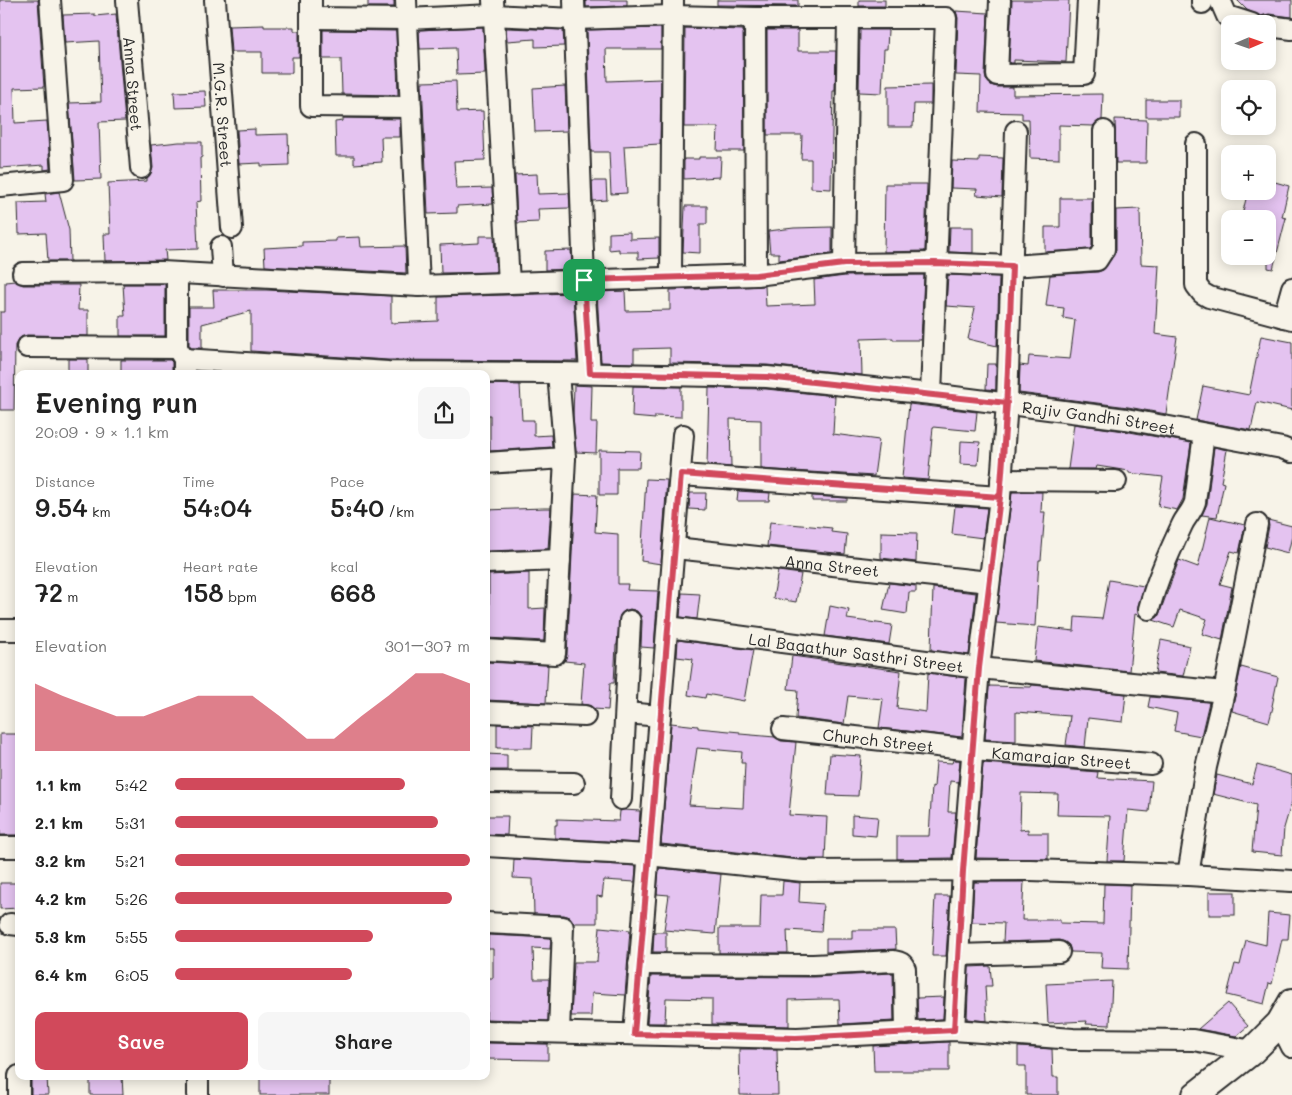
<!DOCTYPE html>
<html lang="en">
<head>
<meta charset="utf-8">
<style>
	body { margin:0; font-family:Mali,sans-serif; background:#f6f6f6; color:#222; height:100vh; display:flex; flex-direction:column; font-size:19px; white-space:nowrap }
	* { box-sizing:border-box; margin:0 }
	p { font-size:16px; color:#767676 }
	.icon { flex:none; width:28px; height:28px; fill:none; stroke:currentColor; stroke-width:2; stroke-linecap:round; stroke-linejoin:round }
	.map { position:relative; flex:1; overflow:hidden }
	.drawer { position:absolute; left:15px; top:370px; width:475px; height:710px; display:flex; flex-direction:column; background:#fff; border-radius:10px; box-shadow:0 2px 12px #0003 }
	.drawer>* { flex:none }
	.needle { width:32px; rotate:88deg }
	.buttons { position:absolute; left:1221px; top:15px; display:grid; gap:10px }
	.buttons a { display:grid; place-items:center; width:55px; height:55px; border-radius:10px; background:#fff; box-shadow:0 2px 12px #0003; font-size:25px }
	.pin { position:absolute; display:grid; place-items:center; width:42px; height:42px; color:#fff; margin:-21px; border-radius:10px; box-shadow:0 2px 8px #0006 }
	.round { display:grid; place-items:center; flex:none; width:52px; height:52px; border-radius:10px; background:#f6f6f6 }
	.summary { display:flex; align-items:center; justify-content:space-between; height:85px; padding:0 20px }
	h1 { font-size:28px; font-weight:600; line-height:38px }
	.stats { display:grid; grid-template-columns:repeat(3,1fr); gap:8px; height:85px; padding:5px 20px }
	.stats div { display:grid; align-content:center }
	.stats b { font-size:25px; font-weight:600 }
	.stats small { font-size:14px; font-weight:400 }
	.stats p { font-size:14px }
	.chart { height:140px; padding:10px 20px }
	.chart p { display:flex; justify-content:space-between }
	.chart svg { width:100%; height:90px; margin-top:5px; fill:#d1495b; opacity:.7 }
	.button { display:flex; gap:10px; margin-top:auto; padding:10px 20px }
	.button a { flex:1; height:58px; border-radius:10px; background:#d1495b; color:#fff; font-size:20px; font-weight:600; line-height:58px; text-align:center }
	.button a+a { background:#f6f6f6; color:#222 }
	ul { padding:0 20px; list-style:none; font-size:16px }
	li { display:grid; grid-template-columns:80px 60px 1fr; align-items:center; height:38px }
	li i { height:12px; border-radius:6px; background:#d1495b }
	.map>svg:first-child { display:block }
	.building { fill:#e4c3f0; stroke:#2b2b2b; fill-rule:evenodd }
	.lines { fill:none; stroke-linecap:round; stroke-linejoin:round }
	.minor-casing { stroke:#2b2b2b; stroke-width:24 }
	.major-casing { stroke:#2b2b2b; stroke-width:30 }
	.minor { stroke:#f7f3e8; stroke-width:20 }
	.major { stroke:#f7f3e8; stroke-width:26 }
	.route-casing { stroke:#fff; stroke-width:10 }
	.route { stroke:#d1495b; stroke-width:6 }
	.labels { text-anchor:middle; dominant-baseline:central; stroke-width:5; stroke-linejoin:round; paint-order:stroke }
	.street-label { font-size:16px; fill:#2b2b2b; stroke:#f7f3e8 }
</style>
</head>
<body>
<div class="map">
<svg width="1292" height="1095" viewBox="0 0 1292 1095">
	<rect width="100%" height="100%" fill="#f7f3e8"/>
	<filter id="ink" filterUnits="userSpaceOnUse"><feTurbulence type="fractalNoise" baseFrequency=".02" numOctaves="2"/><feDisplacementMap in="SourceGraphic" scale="10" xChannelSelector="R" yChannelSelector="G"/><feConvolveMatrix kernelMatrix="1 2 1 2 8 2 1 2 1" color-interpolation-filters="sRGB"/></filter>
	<g filter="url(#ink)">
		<!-- building -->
		<g class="building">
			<polygon points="0,0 38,0 44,87 14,88 15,123 47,121 50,169 44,170 44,165 0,168"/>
			<rect x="368" y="0" width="26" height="7"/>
			<polygon points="586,0 627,0 627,6 586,7"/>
			<polygon points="717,0 798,0 798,6 717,5"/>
			<rect x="859" y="0" width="26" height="6"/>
			<polygon points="1012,0 1069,0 1066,62 1014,60 1014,63 1009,63"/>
			<polygon points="1237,0 1292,0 1292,17 1269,14 1260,16 1247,10"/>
			<polygon points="956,11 988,13 985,75 986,80 991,85 997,87 1013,87 1013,95 1103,94 1102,120 1098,121 1093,126 1059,125 1059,159 1030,158 1029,119 1022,119 1022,113 980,112 981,76 956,75 958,18"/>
			<polygon points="95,14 95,16 116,14 125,121 99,122 101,179 75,180 69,103 101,102 99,41 65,43 63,15"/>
			<polygon points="264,25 264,27 294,27 294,31 299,31 299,57 292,57 292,73 262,73 262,52 231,52 229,26"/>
			<polygon points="483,27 485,74 457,75 456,48 420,49 419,30"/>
			<polygon points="506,28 563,30 564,46 535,47 535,39 507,41"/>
			<polygon points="661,28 661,49 606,49 607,81 661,79 660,144 624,146 627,193 611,194 609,152 591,152 587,30"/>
			<polygon points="685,28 743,30 744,151 717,151 718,127 684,127"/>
			<polygon points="323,30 396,31 398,95 342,94 341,59 323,59"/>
			<polygon points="767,30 798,30 798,51 836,51 835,91 833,91 832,134 831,189 811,188 811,159 801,159 802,135 767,135"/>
			<polygon points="860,30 888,30 887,49 884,49 882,93 859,92"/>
			<polygon points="456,81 457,112 483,111 485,160 454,161 456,189 492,188 493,204 457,206 457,213 428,214 422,82"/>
			<polygon points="931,85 931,104 914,104 913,127 888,127 888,86"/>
			<polygon points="565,86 567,131 535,132 533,88"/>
			<polygon points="205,91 206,107 175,108 174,92"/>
			<rect x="1146" y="100" width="33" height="17"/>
			<polygon points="343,118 400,119 400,137 381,137 382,162 354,164 354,156 336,156 335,122 343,121"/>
			<polygon points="1115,119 1147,120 1146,163 1116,163"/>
			<polygon points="255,129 255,135 288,134 289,165 261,166 261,163 239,164 237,130"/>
			<polygon points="179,142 202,142 202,157 200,158 201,201 196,202 198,249 165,250 166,260 105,261 104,234 110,234 108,183 147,181 147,178 151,173 153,168 151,145"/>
			<polygon points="699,157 721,157 720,177 684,179 684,159 699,159"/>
			<polygon points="979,157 1003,158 1002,197 976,195 977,189 951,188 952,161 979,162"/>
			<polygon points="537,174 538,194 569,193 570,208 538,209 539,222 517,223 515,175"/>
			<polygon points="1268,180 1289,186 1282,217 1286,218 1273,269 1268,268 1268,219 1241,219 1248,191 1268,191"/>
			<polygon points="592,181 606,181 607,200 593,201"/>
			<polygon points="885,184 927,184 925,251 884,252"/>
			<polygon points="59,192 69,230 70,261 48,261 46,233 19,234 18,203 46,202 45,194"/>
			<polygon points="1060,198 1092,198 1092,246 1090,249 1045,252 1045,227 1060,227"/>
			<polygon points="685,206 707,206 707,224 700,224 700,253 683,252"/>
			<polygon points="1140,209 1141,264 1159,265 1155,334 1177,337 1166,414 1128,407 1019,393 1020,365 1028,366 1029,356 1070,359 1075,320 1063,318 1064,308 1046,306 1050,275 1098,272 1103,270 1114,255 1116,250 1116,210"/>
			<polygon points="832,227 832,254 779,260 779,253 770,253 768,231 794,228"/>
			<polygon points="950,227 973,227 973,253 949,252"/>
			<polygon points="630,232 630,239 659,238 659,258 638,259 638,252 619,252 619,249 609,250 609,233"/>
			<polygon points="479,236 494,236 496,272 441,273 440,245 479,243"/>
			<polygon points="360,237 361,247 405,246 406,273 265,266 264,248 302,246 302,242 336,241 336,238"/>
			<polygon points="571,250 572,269 545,270 545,251"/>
			<polygon points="924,275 921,340 893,340 893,338 861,339 862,375 767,365 670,363 670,348 634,349 634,363 601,362 597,292 625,291 626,311 670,310 670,290 765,286 766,306 815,304 814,280 845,276"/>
			<polygon points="948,275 999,277 997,346 968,339 975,308 946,306"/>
			<polygon points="15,281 23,285 79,285 78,310 88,310 88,336 27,335 21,337 15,345 14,410 0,410 0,312 5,312 5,282"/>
			<polygon points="123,284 165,284 165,336 120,336 120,316 125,316"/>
			<polygon points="213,290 266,290 391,296 391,323 438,321 438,297 573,293 577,361 388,360 251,351 251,311 202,324 202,348 191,348 189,345 189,307 214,307"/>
			<polygon points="1261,336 1292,342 1292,410 1257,402 1251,430 1196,420 1203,386 1249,395"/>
			<rect x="68" y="359" width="20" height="15"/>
			<polygon points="121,360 170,360 172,362 172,374 121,374"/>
			<polygon points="987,364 996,364 996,390 986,389"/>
			<polygon points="486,384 520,385 522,420 534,420 534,436 551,435 552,447 490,451 490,415 486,415"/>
			<polygon points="574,385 592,386 591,423 597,423 596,453 576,452 573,416"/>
			<polygon points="633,386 681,387 681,417 655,416 655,419 632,417"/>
			<polygon points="709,388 766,389 835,396 833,434 879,440 874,476 761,469 761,420 730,419 731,467 707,465"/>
			<polygon points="909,404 977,412 975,431 933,427 928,480 902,478"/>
			<polygon points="1074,424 1124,431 1191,443 1183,499 1177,510 1158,506 1163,477 1129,473 1129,471 1097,466 1096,469 1068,469"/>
			<polygon points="961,441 980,442 978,465 960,464"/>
			<polygon points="1214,447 1227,450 1221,482 1224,483 1217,517 1202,515 1207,504"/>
			<polygon points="599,450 640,451 639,468 617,468 617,495 599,495"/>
			<polygon points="646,479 667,480 661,564 641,561"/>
			<polygon points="738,491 770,493 769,501 737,501"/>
			<polygon points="1012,492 1042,492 1041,512 1045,512 1041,560 1039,560 1035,626 996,623"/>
			<polygon points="690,493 706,493 705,510 689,509"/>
			<polygon points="575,494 597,495 595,532 618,534 618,584 628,584 627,590 658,591 654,648 641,647 642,621 641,616 637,611 630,609 624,611 620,615 617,645 616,645 614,683 610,683 608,710 594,709 591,706 581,704 584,663 565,661 567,655"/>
			<polygon points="812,496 847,498 847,501 812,501"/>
			<polygon points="955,506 987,508 983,538 952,534"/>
			<polygon points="544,508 551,508 548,549 486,551 486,510"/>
			<polygon points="1210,517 1245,525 1239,553 1231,551 1220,584 1232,587 1222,640 1202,634 1207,619 1180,610 1174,627 1153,620 1158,617 1160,612 1179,560 1198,567"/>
			<polygon points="1268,520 1292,526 1292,536 1288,553 1265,547 1269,526"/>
			<polygon points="770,522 832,528 831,532 847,534 845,554 767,546"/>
			<polygon points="881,532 917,533 916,562 881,558"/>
			<polygon points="778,571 801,574 796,602 773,598"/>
			<polygon points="529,573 529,609 545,608 544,641 486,638 486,611 489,611 489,575"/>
			<polygon points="1109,580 1144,586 1138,606 1140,616 1135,614 1129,671 1034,661 1038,627 1074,631 1075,617 1102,619"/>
			<polygon points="889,583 916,586 916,592 909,592 907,614 883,610"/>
			<polygon points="933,588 976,593 969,655 931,650"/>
			<polygon points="682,593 700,594 697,619 680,617"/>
			<polygon points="830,606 849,610 847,619 892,625 889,644 825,636"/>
			<polygon points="678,640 753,650 744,701 706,694 705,698 688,695 693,659 677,657"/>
			<polygon points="1161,640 1190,646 1183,676 1155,673"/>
			<polygon points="792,656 901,671 897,708 926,712 928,673 966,678 962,737 879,728 883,699 848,696 844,724 796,718 798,690 788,689"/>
			<polygon points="486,662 548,665 546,703 486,700"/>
			<polygon points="1241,667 1278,677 1272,706 1273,707 1269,722 1232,711"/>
			<polygon points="1032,685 1126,694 1123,722 1088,718 1085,747 1066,745 1070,716 1016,712 1016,741 985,739 989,686 1031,687"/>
			<polygon points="1150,697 1209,702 1201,736 1174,731 1177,713 1148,707"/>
			<path d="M 671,723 L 698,726 L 698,728 L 740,732 L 740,734 L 775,737 L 781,741 L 796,742 L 789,815 L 827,817 L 825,859 L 802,859 L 661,844 ZM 697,748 L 742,752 L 741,763 L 745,763 L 743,808 L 689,805 Z"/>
			<polygon points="497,724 533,726 532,748 497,748"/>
			<rect x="0" y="734" width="19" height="101"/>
			<polygon points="486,754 507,755 507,770 486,770"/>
			<polygon points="830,754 861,756 858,796 827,795"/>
			<polygon points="953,760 960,760 958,782 950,781 948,812 956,812 952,858 897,859 897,836 929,836 932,786 934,787 936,762 952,763"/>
			<polygon points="983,763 1098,772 1097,778 1152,781 1149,812 1128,810 1124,861 1107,861 1110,816 1057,815 1058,794 1021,793 1020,830 1028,829 1028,833 1048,833 1048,859 976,858"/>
			<polygon points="1257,765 1292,775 1292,801 1284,828 1282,855 1252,852 1256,805 1213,794 1217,775 1252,784"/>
			<polygon points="624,810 640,811 638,843 555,838 555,825 557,825 557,819 619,821 620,811"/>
			<polygon points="852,815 878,817 876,836 852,834"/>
			<polygon points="486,816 508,816 507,835 486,834"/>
			<polygon points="514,859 636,866 635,882 604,880 602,897 597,896 597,923 574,923 570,917 564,915 534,914 533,879 513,878"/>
			<polygon points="659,868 721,874 715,934 664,930 669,895 657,894"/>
			<polygon points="783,881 800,883 799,902 823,904 821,932 787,930 788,953 719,953 719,928 760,928 761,895 782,895"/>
			<polygon points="974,882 1024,882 1022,920 1060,920 1060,923 1103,924 1104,884 1130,885 1128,969 1101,968 1102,953 1071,952 1069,945 1065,942 1059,940 1003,942 1004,923 972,922"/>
			<polygon points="0,883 19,883 19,908 0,909"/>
			<rect x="1209" y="892" width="26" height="23"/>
			<polygon points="935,896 950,896 946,956 932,956"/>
			<polygon points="1268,913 1290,915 1288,939 1282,939 1272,984 1269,983 1264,1004 1227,995 1235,964 1240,965 1246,940 1266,945"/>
			<polygon points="600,927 630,930 625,995 592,993 591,1016 571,1016 574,962 597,962"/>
			<polygon points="852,930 895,930 896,949 826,952 826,939 852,939"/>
			<polygon points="654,932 666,932 666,952 653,952"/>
			<polygon points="488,935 551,938 550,949 533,948 534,979 549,979 548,1021 486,1019 488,978 493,978 493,949 488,949"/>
			<polygon points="990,966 992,986 985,986 987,1021 967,1019 969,967"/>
			<polygon points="893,973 894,1021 840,1024 839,999 823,999 789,1000 789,1026 712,1024 712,999 666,998 665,1023 647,1023 651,976 813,977"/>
			<polygon points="1112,981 1110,1025 1086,1024 1087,1021 1048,1023 1046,984"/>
			<polygon points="944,997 943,1019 918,1020 917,998"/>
			<polygon points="1228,1003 1248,1026 1236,1036 1198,1029"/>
			<polygon points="949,1042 949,1071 874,1071 873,1046"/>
			<polygon points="486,1043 548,1044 548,1060 486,1059"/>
			<polygon points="1018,1047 1052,1049 1053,1077 1058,1077 1058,1095 1026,1095 1026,1066 1018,1066"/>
			<polygon points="739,1049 777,1049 778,1095 740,1095"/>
			<polygon points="47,1076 48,1095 31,1095 31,1077"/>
			<polygon points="90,1076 122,1076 123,1095 90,1095"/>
			<rect x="260" y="1076" width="69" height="19"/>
		</g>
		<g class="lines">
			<defs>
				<g id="minor">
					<path id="s1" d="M 127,0 L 141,168"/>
					<path id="s2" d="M 215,0 L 232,228"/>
					<polyline points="311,0 311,106 411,107"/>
					<polyline points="406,0 419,286"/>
					<polyline points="493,0 509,283"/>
					<polyline points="574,0 584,280 590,373"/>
					<polyline points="1000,0 997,75 1084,74 1088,0"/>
					<polyline points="1220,0 1227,16 1252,24"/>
					<polyline points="1202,3 1202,0"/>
					<polyline points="312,18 406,19 493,15 574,19 673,16 755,18 946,18 931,394"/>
					<polyline points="755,18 756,275"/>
					<polyline points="1268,26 1292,29"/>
					<polyline points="1196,144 1196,285 1202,293 1209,297 1292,319"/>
					<polyline points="0,186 63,180 50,0"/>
					<polyline points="221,247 223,276"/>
					<polyline points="844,264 848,18"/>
					<polyline points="23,273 162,272 419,286 756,275 844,264 935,263 1012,266 1097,260 1104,249 1104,131"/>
					<polyline points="177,273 177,348 184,359 184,374"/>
					<polyline points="671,277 673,0"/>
					<polyline points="1284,317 1292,288"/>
					<polyline points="27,347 177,348"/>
					<path id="s3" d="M 184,359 L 388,372 L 558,373 L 767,377 L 931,394 L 1126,419 L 1282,448 L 1292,452"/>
					<polyline points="486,463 565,458"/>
					<polyline points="681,475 1000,497"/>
					<polyline points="1001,480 1116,481"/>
					<path id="s4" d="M 675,548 L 989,582"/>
					<polyline points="486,563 560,560"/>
					<path d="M 1149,609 C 1157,579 1169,553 1182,525 C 1186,516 1192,512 1195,502 L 1204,434"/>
					<path id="s5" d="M 668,627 L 979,668 L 1224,692"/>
					<polyline points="0,630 19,630"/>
					<polyline points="486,650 555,654 565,458 558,373"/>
					<polyline points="486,712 585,716"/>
					<polyline points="626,713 660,716"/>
					<path id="s6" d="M 783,729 L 973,750 L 1151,764"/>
					<polyline points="486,782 574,783"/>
					<polyline points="621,799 630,621"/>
					<polyline points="486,846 648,855 803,871 1030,870 1188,875 1292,881"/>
					<polyline points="0,847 19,847"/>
					<polyline points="1188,875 1206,767 1224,692 1257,524"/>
					<polyline points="486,923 563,927 559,1032"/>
					<polyline points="10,924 19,925"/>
					<polyline points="958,955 1059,952"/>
					<path d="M 639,964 L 813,965 L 894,961 C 900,962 903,963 905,969 L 906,1033"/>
					<polyline points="1280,1023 1292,1047"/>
					<polyline points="954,1030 963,871 979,668 1000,497 1007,403 1016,131"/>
					<polyline points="486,1031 797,1038 954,1030 1073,1039 1193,1040 1252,1051"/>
					<polyline points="634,1034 683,435"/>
					<polyline points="19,1095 19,1076"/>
					<polyline points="198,1095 198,1076"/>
				</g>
				<polyline id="major" points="1196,1095 1252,1051 1280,1023 1292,1002"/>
			</defs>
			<!-- minor casing -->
			<use href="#minor" class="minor-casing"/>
			<!-- major casing -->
			<use href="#major" class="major-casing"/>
			<!-- minor -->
			<use href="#minor" class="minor"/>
			<!-- major -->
			<use href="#major" class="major"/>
		</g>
	</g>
	<g class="lines" filter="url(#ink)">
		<defs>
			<path id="route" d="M 584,280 L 590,373 L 767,377 L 1007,403 L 1000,497 L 979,668 L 963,871 L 954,1030 L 796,1038 L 634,1034 L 681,474 L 1000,497 C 1007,420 1009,343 1012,266 L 935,263 L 844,264 L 756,275 L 584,280"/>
		</defs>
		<!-- route casing -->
		<use href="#route" class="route-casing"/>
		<!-- route -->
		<use href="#route" class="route"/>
	</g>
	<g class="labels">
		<!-- street labels -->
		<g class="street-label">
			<text stroke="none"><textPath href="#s1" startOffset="84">Anna Street</textPath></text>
			<text stroke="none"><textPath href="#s2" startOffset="115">M.G.R. Street</textPath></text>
			<text stroke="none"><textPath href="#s3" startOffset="918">Rajiv Gandhi Street</textPath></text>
			<text stroke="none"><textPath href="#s4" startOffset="158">Anna Street</textPath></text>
			<text stroke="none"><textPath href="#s5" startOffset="190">Lal Bagathur Sasthri Street</textPath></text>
			<text stroke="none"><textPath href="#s6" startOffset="96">Church Street</textPath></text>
			<text stroke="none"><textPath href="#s6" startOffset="280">Kamarajar Street</textPath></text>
		</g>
	</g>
</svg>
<div class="buttons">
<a><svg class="needle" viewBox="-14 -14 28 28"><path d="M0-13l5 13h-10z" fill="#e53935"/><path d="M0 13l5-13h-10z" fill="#767676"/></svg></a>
<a><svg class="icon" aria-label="locate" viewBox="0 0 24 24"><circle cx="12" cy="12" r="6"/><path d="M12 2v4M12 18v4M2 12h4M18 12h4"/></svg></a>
<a>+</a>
<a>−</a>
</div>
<div class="pin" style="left:584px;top:280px;background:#1e9e55"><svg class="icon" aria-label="arrive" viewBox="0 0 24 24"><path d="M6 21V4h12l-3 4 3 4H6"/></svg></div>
<section class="drawer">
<div class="summary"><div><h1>Evening run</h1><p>20:09 · 9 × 1.1 km</p></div><a class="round"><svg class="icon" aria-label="share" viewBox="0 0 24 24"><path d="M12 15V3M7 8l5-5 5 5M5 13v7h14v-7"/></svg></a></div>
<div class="stats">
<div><p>Distance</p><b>9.54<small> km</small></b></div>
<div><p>Time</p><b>54:04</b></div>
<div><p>Pace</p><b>5:40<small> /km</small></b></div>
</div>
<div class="stats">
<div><p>Elevation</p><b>72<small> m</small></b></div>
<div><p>Heart rate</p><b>158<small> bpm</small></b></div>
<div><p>kcal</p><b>668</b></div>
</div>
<div class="chart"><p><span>Elevation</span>301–307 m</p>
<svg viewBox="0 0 160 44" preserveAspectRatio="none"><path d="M0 44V11L10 17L20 22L30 27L40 27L50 22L60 17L70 17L80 17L90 27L100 38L110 38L120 27L130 17L140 6L150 6L160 11V44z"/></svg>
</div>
<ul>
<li><b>1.1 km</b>5:42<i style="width:78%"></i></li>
<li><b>2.1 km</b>5:31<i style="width:89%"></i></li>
<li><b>3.2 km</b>5:21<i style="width:100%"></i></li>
<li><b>4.2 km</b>5:26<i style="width:94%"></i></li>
<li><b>5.3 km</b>5:55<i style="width:67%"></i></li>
<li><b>6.4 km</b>6:05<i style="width:60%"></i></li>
</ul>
<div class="button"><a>Save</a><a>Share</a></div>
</section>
</div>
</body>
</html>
